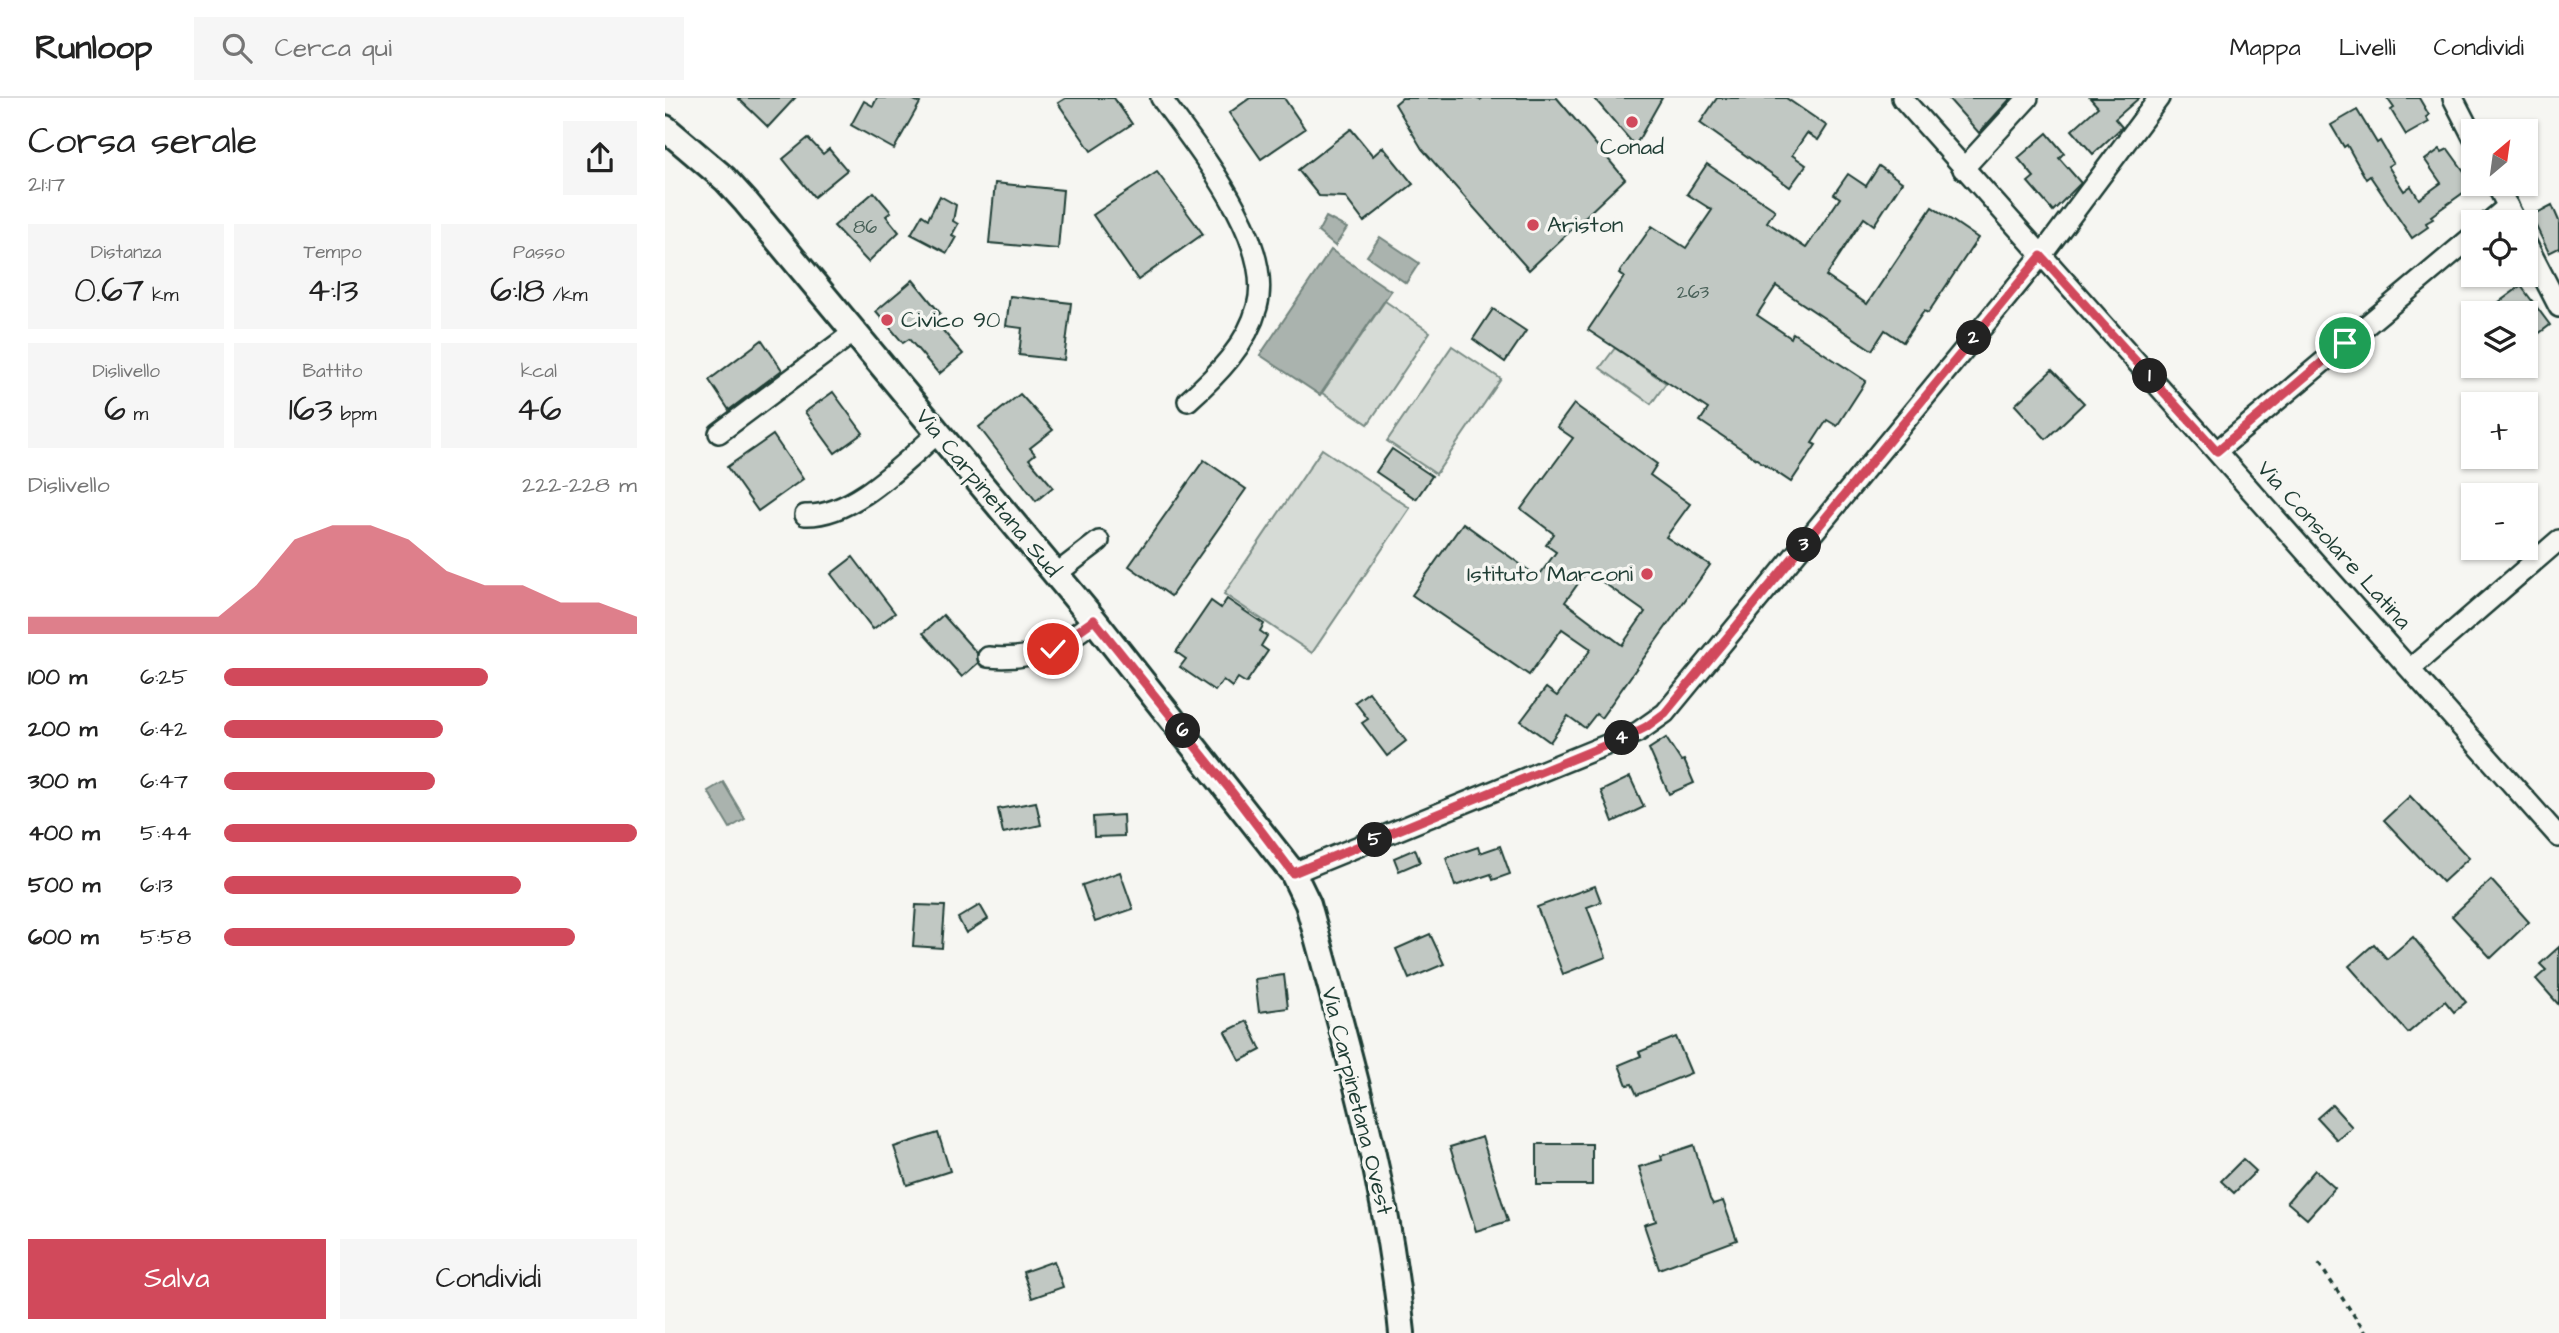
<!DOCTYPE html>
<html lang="it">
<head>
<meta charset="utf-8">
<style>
	body { margin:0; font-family:"Architects Daughter",sans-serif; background:#f6f6f6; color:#222; height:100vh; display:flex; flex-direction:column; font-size:26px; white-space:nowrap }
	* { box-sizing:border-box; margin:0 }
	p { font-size:23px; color:#767676 }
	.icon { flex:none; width:38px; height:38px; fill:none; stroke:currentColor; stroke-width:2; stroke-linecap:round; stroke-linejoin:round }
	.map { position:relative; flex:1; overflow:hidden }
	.drawer { display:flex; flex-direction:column; background:#fff; width:665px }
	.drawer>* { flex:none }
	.needle { width:46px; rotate:29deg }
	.controls { position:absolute; left:1796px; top:21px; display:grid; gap:14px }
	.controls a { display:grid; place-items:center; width:77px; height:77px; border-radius:0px; background:#fff; box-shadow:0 2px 5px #0004; font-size:35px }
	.pin { position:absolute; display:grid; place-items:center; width:60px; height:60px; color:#fff; margin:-30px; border:4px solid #fff; border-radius:50%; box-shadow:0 2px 7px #0007 }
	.km { position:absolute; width:35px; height:35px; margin:-18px; border-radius:50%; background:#222; color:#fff; font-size:19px; line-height:35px; text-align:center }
	.round { display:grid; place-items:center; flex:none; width:74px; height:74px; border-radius:0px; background:#f6f6f6 }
	.headline { display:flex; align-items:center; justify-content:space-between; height:119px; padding:0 28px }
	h1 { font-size:38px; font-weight:600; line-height:52px }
	.figures { display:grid; grid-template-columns:repeat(3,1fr); gap:10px; height:119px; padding:7px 28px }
	.figures div { display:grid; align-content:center; border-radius:0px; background:#f6f6f6; text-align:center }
	.figures b { font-size:35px; font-weight:600 }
	.figures small { font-size:19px; font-weight:400 }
	.figures p { font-size:19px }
	.chart { height:196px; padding:14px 28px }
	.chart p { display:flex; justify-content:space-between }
	.chart svg { width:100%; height:126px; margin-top:7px; fill:#d1495b; opacity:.7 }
	.primary-button { display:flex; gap:14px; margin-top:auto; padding:14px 28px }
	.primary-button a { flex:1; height:80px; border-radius:0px; background:#d1495b; color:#fff; font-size:28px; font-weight:600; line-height:80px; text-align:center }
	.primary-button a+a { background:#f6f6f6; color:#222 }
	ul { padding:0 28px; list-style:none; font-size:23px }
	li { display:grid; grid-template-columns:112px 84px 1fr; align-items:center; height:52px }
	li i { height:18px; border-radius:9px; background:#d1495b }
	header { display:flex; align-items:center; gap:42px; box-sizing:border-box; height:98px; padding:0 35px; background:#fff; border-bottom:2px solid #e0e0e0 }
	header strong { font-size:33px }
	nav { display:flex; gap:38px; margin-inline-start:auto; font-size:24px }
	.search { width:490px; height:63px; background:#f6f6f6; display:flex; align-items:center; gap:18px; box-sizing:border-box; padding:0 24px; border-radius:0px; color:#767676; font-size:26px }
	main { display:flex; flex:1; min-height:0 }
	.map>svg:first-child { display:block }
	.green { fill:#d6dbd6; stroke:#7a8c85; stroke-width:2 }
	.water { fill:#aab3ae; stroke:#72847d; stroke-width:2 }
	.building { fill:#c1c8c3; stroke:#1f3d34; stroke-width:2; fill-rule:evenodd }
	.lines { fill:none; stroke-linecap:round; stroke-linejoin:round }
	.minor-casing { stroke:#1f3d34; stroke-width:24 }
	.major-casing { stroke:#1f3d34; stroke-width:30 }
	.path { stroke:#1f3d34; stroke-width:3.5; stroke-dasharray:5 5; stroke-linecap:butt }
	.minor { stroke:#f6f6f2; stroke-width:19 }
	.major { stroke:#f6f6f2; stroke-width:24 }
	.route-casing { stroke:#fff; stroke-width:14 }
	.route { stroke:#d1495b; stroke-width:9 }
	.poi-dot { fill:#d1495b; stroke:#f6f6f2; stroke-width:2.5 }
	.labels { text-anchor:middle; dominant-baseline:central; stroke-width:7; stroke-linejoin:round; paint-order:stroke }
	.number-label { font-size:19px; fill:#486058 }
	.poi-label { font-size:23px; fill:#1f3d34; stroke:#f6f6f2; text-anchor:start }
	.street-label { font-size:23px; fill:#1f3d34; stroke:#f6f6f2 }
</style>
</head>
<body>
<header>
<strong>Runloop</strong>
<div class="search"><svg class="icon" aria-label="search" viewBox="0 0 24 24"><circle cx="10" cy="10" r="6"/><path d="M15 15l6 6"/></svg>Cerca qui</div>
<nav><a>Mappa</a><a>Livelli</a><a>Condividi</a></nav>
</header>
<main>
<section class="drawer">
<div class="headline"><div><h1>Corsa serale</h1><p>21:17</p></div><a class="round"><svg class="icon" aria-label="share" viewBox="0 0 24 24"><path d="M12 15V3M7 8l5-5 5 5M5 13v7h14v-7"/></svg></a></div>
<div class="figures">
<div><p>Distanza</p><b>0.67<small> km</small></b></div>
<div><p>Tempo</p><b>4:13</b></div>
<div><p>Passo</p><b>6:18<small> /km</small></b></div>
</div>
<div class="figures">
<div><p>Dislivello</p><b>6<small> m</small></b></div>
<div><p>Battito</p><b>163<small> bpm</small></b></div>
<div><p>kcal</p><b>46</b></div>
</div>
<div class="chart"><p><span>Dislivello</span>222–228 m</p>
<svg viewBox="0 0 160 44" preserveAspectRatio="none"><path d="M0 44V38L10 38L20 38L30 38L40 38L50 38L60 27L70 11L80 6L90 6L100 11L110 22L120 27L130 27L140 33L150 33L160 38V44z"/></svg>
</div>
<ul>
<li><b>100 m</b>6:25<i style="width:64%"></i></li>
<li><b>200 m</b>6:42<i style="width:53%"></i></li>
<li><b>300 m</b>6:47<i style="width:51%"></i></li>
<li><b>400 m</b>5:44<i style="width:100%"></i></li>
<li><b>500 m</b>6:13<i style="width:72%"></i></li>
<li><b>600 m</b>5:58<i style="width:85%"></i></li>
</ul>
<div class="primary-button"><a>Salva</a><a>Condividi</a></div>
</section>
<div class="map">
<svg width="1894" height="1235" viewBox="0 0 1894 1235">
	<rect width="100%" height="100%" fill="#f6f6f2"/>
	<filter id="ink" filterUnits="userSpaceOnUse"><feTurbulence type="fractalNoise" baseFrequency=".0143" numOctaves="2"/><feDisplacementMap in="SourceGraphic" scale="14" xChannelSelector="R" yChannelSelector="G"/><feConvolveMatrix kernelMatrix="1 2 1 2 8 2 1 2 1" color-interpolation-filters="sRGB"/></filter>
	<g filter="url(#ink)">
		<!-- green -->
		<g class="green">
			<polygon points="720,203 765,234 703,326 657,295"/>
			<polygon points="787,248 836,281 771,376 722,343"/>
			<polygon points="950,250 1001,285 986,306 935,270"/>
			<polygon points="657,351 745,410 647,555 559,496"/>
		</g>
		<!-- water -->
		<g class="water">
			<polygon points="661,119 682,130 670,148 653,134"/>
			<polygon points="715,139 754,165 741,185 702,158"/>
			<polygon points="666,152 726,193 655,297 595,257"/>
			<polygon points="58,684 80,721 65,730 43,693"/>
		</g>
		<!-- building -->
		<g class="building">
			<polygon points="73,0 130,0 103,29"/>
			<polygon points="212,0 245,0 255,5 229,51 186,27 199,3 208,8"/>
			<polygon points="401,0 449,0 467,26 426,53 393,5"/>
			<polygon points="585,0 619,0 640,31 596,61 564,15"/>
			<polygon points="737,0 809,0 815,2 818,0 892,0 960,81 864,172 757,51 730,6"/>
			<polygon points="929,0 997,0 970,48"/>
			<polygon points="1052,0 1121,0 1162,28 1153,42 1142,35 1127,57 1141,67 1125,89 1035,25"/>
			<polygon points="1283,0 1346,0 1314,35"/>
			<polygon points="1425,0 1474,0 1450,21 1457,29 1455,31 1428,56 1407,32 1433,9"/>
			<polygon points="1722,0 1754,0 1764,17 1761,19 1764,24 1741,37 1726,12 1729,10"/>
			<polygon points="1692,12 1712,45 1715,43 1728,65 1723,68 1739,93 1746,88 1754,101 1776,85 1760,62 1775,51 1777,54 1783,51 1809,87 1766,118 1768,121 1761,125 1763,129 1747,140 1705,78 1701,81 1682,47 1679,49 1666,27"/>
			<polygon points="686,31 708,58 718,49 748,86 699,124 680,99 654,98 633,72"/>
			<polygon points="1382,35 1399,55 1394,60 1416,85 1388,113 1363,84 1369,79 1353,60"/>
			<polygon points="143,40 158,56 164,51 182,72 149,99 118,61"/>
			<polygon points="1042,66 1110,112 1102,124 1141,150 1175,100 1169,96 1183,76 1201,88 1214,68 1237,84 1209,127 1199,120 1161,178 1202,206 1267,109 1313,140 1263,215 1259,213 1238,244 1220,232 1207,252 1111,188 1092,217 1126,240 1128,235 1201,283 1172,328 1162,322 1147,345 1151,347 1126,384 1035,323 1043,311 923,232 959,179 954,175 987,128 1021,150 1047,112 1022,96"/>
			<polygon points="492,74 538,136 473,182 428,117"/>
			<polygon points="330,85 398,92 393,151 324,145"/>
			<polygon points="209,94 226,114 221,118 234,134 203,164 169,128"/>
			<polygon points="275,98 291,107 288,123 293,126 287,137 291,139 282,155 246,136 257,117 263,121"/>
			<polygon points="1887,107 1894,123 1894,150 1884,155 1866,118"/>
			<polygon points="248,182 275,215 268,221 298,256 274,276 244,241 238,245 211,213"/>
			<polygon points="1856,188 1885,227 1860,246 1860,215 1819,215"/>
			<polygon points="345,198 406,205 399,262 354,257 357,230 341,228"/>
			<polygon points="828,211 861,233 840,264 808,241"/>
			<polygon points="97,242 117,272 64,312 44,282"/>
			<polygon points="1387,272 1419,305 1381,341 1350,307"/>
			<polygon points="168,294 198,335 170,355 140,314"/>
			<polygon points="355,296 388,332 365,350 370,356 364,361 388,389 371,403 314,329"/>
			<path d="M 909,306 L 992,366 L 985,377 L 1025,406 L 1001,439 L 1045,467 L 936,620 L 931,616 L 920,630 L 903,618 L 885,644 L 856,623 L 881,590 L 892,598 L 926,551 L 897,531 L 864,577 L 747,497 L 798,425 L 873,479 L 891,454 L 881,447 L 889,436 L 856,411 L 908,340 L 892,329 ZM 922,473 L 980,514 L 957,547 L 900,504 Z"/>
			<polygon points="108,337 138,381 93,413 62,369"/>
			<polygon points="727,351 767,378 751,401 711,374"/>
			<polygon points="539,362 581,391 506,498 464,468"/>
			<polygon points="188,459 230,515 208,531 166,476"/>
			<polygon points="562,501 599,526 595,533 602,538 596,548 603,553 581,585 573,580 567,589 558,582 550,593 515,569 521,561 511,554 546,503 556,510"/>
			<polygon points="278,517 312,555 313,565 297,579 258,535"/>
			<polygon points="704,594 741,643 722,658 697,625 703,621 690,604"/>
			<polygon points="1001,640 1016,663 1019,662 1029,685 1004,696 984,651"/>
			<polygon points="965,679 979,709 948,724 936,693"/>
			<polygon points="1745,698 1804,760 1778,784 1719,722"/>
			<polygon points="371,704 376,727 338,735 333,711"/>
			<polygon points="458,717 459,738 429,739 428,719"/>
			<polygon points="835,748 845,776 828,782 826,776 790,788 781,760 813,749 815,755"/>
			<polygon points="750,751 755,764 734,773 729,760"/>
			<polygon points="455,774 468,811 430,824 417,787"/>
			<polygon points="1826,782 1864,824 1826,860 1787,818"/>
			<polygon points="930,788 936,804 922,809 941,859 898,876 872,809"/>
			<polygon points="251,807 280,808 277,850 248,848"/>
			<polygon points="315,807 323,821 301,835 293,820"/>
			<polygon points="765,836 779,866 744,881 731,851"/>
			<polygon points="1748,839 1801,904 1789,914 1780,903 1743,935 1684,868 1709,846 1722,861"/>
			<polygon points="1894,849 1894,907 1871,881 1881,872 1875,866"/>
			<polygon points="619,877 623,910 594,914 590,881"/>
			<polygon points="582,923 596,952 575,963 560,934"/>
			<polygon points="1011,939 1026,975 972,997 967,986 962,987 954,967 976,958 974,954"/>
			<polygon points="1667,1007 1687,1029 1672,1042 1652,1020"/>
			<polygon points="273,1035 285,1073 242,1087 229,1049"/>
			<polygon points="817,1039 843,1123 811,1133 785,1049"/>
			<rect x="872" y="1046" width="55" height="41"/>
			<polygon points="1029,1047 1045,1101 1048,1106 1058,1103 1072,1142 994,1171 979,1127 991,1123 974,1069 997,1062 996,1058"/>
			<polygon points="1578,1061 1591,1073 1569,1095 1556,1083"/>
			<polygon points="1650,1072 1670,1090 1642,1121 1622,1104"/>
			<polygon points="389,1163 398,1189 367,1200 358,1174"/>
		</g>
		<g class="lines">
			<defs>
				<g id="minor">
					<path d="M 496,0 C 532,50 610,144 592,209 C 582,247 552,277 523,303"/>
					<polyline points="1237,0 1894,739"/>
					<polyline points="1788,0 1808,39"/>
					<polyline points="1298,71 1363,0"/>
					<polyline points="1831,86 1851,124"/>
					<polyline points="1824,124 1843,108"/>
					<polyline points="1860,143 1894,209"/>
					<polyline points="54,335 189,234"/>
					<polyline points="1552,353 1808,138"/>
					<path d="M 140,417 C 188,419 238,365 273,335"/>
					<polyline points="391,476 434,443"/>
					<path d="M 323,559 C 366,563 397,550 429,522"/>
					<polyline points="1746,570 1894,442"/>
					<polyline points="628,775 973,634 1000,615 1376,158 1494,0"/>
				</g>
				<path id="major" d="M 0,30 L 60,81 L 81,104 L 429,522 L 628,775 L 643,806 C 682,948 723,1088 737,1235"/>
			</defs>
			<!-- minor casing -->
			<use href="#minor" class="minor-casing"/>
			<!-- major casing -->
			<use href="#major" class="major-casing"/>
			<!-- path -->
			<polyline class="path" points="1654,1166 1701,1235"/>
			<!-- minor -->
			<use href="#minor" class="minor"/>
			<!-- major -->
			<use href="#major" class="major"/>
		</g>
	</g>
	<g class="lines" filter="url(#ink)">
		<defs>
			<polyline id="route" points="388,551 429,522 566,693 628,775 961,639 981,629 1000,615 1376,158 1552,353 1680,245"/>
		</defs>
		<!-- route casing -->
		<use href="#route" class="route-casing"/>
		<!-- route -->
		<use href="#route" class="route"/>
	</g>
	<!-- markers -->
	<g class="poi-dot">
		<circle cx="967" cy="24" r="7"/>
		<circle cx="868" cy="127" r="7"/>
		<circle cx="222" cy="222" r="7"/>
		<circle cx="982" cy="476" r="7"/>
	</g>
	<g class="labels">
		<!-- number labels -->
		<g class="number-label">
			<text x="200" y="129">86</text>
			<text x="1028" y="194">263</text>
		</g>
		<!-- poi labels -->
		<g class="poi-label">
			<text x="967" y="49" text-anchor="middle">Conad</text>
			<text x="882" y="127">Ariston</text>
			<text x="236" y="222">Civico 90</text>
			<text x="968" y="476" text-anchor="end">Istituto Marconi</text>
		</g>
		<!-- street labels -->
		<g class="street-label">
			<text transform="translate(323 395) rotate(50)">Via Carpinetana Sud</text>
			<text transform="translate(1669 447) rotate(48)">Via Consolare Latina</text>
			<text transform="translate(692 1003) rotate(76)">Via Carpinetana Ovest</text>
		</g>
	</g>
</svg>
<div class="controls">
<a><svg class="needle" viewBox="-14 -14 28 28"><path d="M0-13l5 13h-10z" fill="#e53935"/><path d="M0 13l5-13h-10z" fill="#767676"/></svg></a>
<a><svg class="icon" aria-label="locate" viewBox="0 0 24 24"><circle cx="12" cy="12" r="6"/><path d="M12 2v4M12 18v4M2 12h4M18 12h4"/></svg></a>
<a><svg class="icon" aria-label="layers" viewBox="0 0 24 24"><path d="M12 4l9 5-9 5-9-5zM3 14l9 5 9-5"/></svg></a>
<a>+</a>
<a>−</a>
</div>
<div class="pin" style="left:1680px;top:245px;background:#1e9e55"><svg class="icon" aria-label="arrive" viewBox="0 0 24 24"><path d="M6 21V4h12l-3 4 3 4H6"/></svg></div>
<div class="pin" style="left:388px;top:551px;background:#d93025"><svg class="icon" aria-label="check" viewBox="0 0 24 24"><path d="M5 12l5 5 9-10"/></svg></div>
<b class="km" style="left:1485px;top:278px">1</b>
<b class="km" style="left:1309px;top:240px">2</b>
<b class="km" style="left:1139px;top:447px">3</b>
<b class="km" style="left:957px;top:640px">4</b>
<b class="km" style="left:710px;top:742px">5</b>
<b class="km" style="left:518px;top:633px">6</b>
</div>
</main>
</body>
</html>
